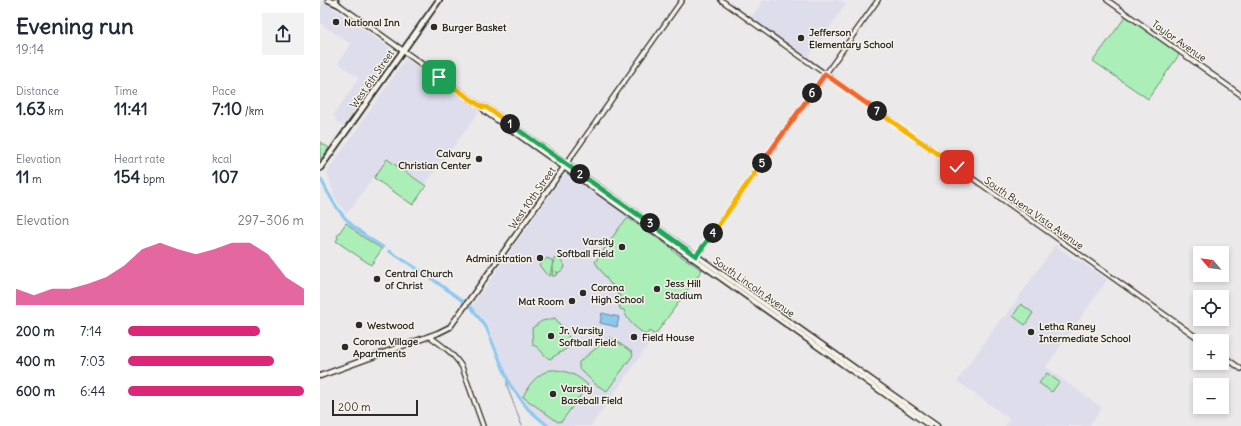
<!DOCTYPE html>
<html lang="en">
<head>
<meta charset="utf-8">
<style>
	body { margin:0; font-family:Delius,sans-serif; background:#f2f2f3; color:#1f2937; height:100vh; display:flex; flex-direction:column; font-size:15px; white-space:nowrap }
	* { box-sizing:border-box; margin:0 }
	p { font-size:13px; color:#747a83 }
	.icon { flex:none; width:22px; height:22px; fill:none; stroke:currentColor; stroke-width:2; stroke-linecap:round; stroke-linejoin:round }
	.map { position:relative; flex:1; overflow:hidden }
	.drawer { display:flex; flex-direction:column; background:#fff; width:320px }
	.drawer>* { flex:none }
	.needle { width:26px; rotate:298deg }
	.fabs { position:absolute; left:873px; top:246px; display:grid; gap:8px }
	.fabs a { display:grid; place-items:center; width:36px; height:36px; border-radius:0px; background:#fff; box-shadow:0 2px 6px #0003; font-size:20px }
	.scale { position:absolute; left:12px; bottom:10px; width:86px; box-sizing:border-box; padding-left:4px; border:2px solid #2b2b2b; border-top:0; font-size:11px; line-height:14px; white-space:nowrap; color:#2b2b2b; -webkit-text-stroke:3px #f7f3e8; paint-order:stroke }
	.pin { position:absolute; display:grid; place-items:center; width:34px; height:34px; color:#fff; margin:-17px; border-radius:8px; box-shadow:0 2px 6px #0006 }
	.km { position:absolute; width:20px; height:20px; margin:-10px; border-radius:50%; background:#222; color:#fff; font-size:11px; line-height:20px; text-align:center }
	.round { display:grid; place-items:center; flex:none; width:42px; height:42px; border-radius:0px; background:#f2f2f3 }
	.headline { display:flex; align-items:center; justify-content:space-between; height:68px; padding:0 16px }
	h1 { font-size:22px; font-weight:700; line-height:30px }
	.metrics { display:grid; grid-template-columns:repeat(3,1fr); gap:6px; height:68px; padding:4px 16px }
	.metrics div { display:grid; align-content:center }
	.metrics b { font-size:17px; font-weight:700 }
	.metrics small { font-size:11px; font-weight:400 }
	.metrics p { font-size:11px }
	.chart { height:112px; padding:8px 16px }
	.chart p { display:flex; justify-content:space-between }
	.chart svg { width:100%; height:72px; margin-top:4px; fill:#db2777; opacity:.7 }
	ul { padding:0 16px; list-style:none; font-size:13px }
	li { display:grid; grid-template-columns:64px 48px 1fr; align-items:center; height:30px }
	li i { height:10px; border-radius:5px; background:#db2777 }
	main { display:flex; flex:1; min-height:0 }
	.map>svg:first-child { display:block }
	.built { fill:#deddec }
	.green { fill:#abeeb7; stroke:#6b8c71 }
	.water { fill:#8ec8ee; stroke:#6689a0 }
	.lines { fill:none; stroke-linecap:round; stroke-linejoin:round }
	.stream { stroke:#6689a0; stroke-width:1 }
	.canal { stroke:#8ec8ee; stroke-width:3 }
	.tertiary-casing { stroke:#2b2b2b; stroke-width:6 }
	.secondary-casing { stroke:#2b2b2b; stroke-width:7 }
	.primary-casing { stroke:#2b2b2b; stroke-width:8 }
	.tertiary { stroke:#f7f3e8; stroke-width:3.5 }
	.secondary { stroke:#f7f3e8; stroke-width:4 }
	.primary { stroke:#f7f3e8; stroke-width:4.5 }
	.split-1-casing { stroke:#fff; stroke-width:8 }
	.split-2-casing { stroke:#fff; stroke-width:8 }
	.split-3-casing { stroke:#fff; stroke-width:8 }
	.split-4-casing { stroke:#fff; stroke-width:8 }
	.split-5-casing { stroke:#fff; stroke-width:8 }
	.split-6-casing { stroke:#fff; stroke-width:8 }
	.split-7-casing { stroke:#fff; stroke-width:8 }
	.split-8-casing { stroke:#fff; stroke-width:8 }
	.split-1 { stroke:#f5b400; stroke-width:5 }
	.split-2 { stroke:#22a559; stroke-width:5 }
	.split-3 { stroke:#22a559; stroke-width:5 }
	.split-4 { stroke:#22a559; stroke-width:5 }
	.split-5 { stroke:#f5b400; stroke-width:5 }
	.split-6 { stroke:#f0652b; stroke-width:5 }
	.split-7 { stroke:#f0652b; stroke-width:5 }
	.split-8 { stroke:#f5b400; stroke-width:5 }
	.poi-dot { fill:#2b2b2b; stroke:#f7f3e8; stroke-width:1.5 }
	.labels { text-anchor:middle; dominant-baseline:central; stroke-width:3; stroke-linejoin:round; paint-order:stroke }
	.poi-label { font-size:10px; font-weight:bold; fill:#2b2b2b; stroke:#f7f3e8; text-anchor:start }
	.street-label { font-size:10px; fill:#2b2b2b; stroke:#f7f3e8 }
</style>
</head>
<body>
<main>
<section class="drawer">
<div class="headline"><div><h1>Evening run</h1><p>19:14</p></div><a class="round"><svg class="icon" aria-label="share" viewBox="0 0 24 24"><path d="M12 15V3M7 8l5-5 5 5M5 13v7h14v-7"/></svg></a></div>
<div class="metrics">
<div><p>Distance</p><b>1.63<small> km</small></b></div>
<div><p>Time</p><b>11:41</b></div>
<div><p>Pace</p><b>7:10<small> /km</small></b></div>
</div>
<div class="metrics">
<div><p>Elevation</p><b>11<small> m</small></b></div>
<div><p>Heart rate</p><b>154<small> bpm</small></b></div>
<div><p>kcal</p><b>107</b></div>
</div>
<div class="chart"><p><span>Elevation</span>297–306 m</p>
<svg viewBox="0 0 160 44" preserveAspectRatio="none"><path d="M0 44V34L10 38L20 34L30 34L40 31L50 27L60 20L70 10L80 6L90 10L100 13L110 10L120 6L130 6L140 13L150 27L160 34V44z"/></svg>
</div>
<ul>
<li><b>200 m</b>7:14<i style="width:75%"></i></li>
<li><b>400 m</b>7:03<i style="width:83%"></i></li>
<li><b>600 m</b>6:44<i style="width:100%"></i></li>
</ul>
</section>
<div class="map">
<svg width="921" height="426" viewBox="0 0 921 426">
	<rect width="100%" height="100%" fill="#ece9ea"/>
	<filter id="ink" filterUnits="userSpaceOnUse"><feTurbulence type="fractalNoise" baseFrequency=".025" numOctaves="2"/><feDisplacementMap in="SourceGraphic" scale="8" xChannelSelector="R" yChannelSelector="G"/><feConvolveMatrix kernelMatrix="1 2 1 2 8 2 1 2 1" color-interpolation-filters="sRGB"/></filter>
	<g filter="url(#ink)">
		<!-- built -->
		<g class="built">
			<polygon points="442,0 520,0 526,4 488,57 431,18 443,1"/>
			<polygon points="4,2 74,51 74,55 23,126 17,122 16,118 13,116 39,78 18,63 31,44 0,23 0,8"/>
			<polygon points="85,60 88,60 157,109 158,113 105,185 66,159 27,214 15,198 7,172"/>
			<polygon points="247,173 382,269 271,426 230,426 212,412 201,400 191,385 183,369 170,331 164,320 152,306 245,174"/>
			<polygon points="735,245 756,260 762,262 787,280 726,367 782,408 769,426 685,426 690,419 637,381 683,316 685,317"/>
		</g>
		<!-- green -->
		<g class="green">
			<polygon points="806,16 859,54 859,55 828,99 773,61"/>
			<polygon points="0,142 9,148 0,160"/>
			<polygon points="67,159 106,186 93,205 54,178"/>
			<path d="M 308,218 L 353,249 L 352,250 L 382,270 L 335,335 L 329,331 L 326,335 C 315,327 308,323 304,310 L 300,309 L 299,305 L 300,295 L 297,294 L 297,291 L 292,287 L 292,284 L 291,285 L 275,262 L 299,228 Z"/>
			<polygon points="26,223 40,235 62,249 51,265 16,241 18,238 17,236"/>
			<polygon points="239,257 245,266 244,269 238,273 236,271 238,274 234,276 232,276 234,259"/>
			<polygon points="227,258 233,261 230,276 226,274 219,265"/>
			<polygon points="701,304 713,313 705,325 693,316"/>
			<path d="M 235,318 L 254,344 L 230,359 C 223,356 221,348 213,345 L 212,328 L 222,321 Z"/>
			<polygon points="290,337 312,352 313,355 287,391 275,384 259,368 259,362"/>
			<path d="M 230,370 C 244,369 258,375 268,385 L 242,421 L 238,422 L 203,397 C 209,384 216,375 230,370 Z"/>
			<polygon points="727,373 739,382 732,392 719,383"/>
		</g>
		<!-- water -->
		<polygon class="water" points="282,313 299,317 297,327 280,323"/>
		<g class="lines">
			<!-- stream -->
			<polyline class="stream" points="187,378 187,386 202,426"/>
			<!-- canal -->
			<g class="canal">
				<path d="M 1,179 C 17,213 30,228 63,247"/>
				<polyline points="69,251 104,273 151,307 166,327 190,385 208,409 228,426"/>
			</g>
			<defs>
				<g id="tertiary">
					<polyline points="401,0 882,341"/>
					<polyline points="787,0 921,95"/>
					<polyline points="246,164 362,0"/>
					<polyline points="376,257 558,0"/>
					<path d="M 109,336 C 122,345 134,354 142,367 L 163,426"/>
					<polyline points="902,355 921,369"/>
				</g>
				<g id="secondary">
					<polyline points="8,0 19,5"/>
					<polyline points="15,0 19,5 145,95 162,107 166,107 203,133 617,426"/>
					<polyline points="162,107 166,112 610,426"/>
					<polyline points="0,376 118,333 130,327 245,166"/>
				</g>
				<polyline id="primary" points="0,168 119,0"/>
			</defs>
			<!-- tertiary casing -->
			<use href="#tertiary" class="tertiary-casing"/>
			<!-- secondary casing -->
			<use href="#secondary" class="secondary-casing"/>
			<!-- primary casing -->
			<use href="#primary" class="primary-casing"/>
			<!-- tertiary -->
			<use href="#tertiary" class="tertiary"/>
			<!-- secondary -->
			<use href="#secondary" class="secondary"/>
			<!-- primary -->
			<use href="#primary" class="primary"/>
		</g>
	</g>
	<g class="lines" filter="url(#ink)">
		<defs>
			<polyline id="split-1" points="119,77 162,107 166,107 190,124"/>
			<polyline id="split-2" points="190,124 260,174"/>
			<polyline id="split-3" points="260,174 330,223"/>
			<polyline id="split-4" points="330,223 376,256 393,233"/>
			<polyline id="split-5" points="393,233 442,163"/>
			<polyline id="split-6" points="442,163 492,93"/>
			<polyline id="split-7" points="492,93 505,74 557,111"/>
			<polyline id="split-8" points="557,111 637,167"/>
		</defs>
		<!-- split-1 casing -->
		<use href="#split-1" class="split-1-casing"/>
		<!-- split-2 casing -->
		<use href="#split-2" class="split-2-casing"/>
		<!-- split-3 casing -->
		<use href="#split-3" class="split-3-casing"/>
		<!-- split-4 casing -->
		<use href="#split-4" class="split-4-casing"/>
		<!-- split-5 casing -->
		<use href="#split-5" class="split-5-casing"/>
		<!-- split-6 casing -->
		<use href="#split-6" class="split-6-casing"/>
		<!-- split-7 casing -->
		<use href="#split-7" class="split-7-casing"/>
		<!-- split-8 casing -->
		<use href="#split-8" class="split-8-casing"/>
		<!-- split-1 -->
		<use href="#split-1" class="split-1"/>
		<!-- split-2 -->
		<use href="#split-2" class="split-2"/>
		<!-- split-3 -->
		<use href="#split-3" class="split-3"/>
		<!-- split-4 -->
		<use href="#split-4" class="split-4"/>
		<!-- split-5 -->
		<use href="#split-5" class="split-5"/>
		<!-- split-6 -->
		<use href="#split-6" class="split-6"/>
		<!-- split-7 -->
		<use href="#split-7" class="split-7"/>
		<!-- split-8 -->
		<use href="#split-8" class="split-8"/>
	</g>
	<!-- markers -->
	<g class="poi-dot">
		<circle cx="16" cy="22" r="4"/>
		<circle cx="114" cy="27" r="4"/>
		<circle cx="481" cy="38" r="4"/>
		<circle cx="159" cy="159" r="4"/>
		<circle cx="302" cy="247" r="4"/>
		<circle cx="220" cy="258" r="4"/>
		<circle cx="57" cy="279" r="4"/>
		<circle cx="337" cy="289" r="4"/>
		<circle cx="263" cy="293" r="4"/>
		<circle cx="252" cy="301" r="4"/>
		<circle cx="39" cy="325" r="4"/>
		<circle cx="711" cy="332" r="4"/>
		<circle cx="231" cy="336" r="4"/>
		<circle cx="314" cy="337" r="4"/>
		<circle cx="25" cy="347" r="4"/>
		<circle cx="233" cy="394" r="4"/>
	</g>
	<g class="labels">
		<!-- poi labels -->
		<g class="poi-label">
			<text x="24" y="22">National Inn</text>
			<text x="122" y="27">Burger Basket</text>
			<text x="489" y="32">Jefferson<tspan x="489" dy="12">Elementary School</tspan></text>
			<text x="151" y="153" text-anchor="end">Calvary<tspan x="151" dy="12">Christian Center</tspan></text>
			<text x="294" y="241" text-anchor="end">Varsity<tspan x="294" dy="12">Softball Field</tspan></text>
			<text x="212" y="258" text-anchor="end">Administration</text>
			<text x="65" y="273">Central Church<tspan x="65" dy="12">of Christ</tspan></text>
			<text x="345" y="283">Jess Hill<tspan x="345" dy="12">Stadium</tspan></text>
			<text x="271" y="287">Corona<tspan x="271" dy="12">High School</tspan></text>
			<text x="244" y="301" text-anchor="end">Mat Room</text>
			<text x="47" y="325">Westwood</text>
			<text x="719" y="326">Letha Raney<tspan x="719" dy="12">Intermediate School</tspan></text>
			<text x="239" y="330">Jr. Varsity<tspan x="239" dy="12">Softball Field</tspan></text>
			<text x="322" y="337">Field House</text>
			<text x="33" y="341">Corona Village<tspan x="33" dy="12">Apartments</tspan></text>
			<text x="241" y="388">Varsity<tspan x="241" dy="12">Baseball Field</tspan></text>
		</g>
		<!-- street labels -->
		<g class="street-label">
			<text transform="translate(859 41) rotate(35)">Taylor Avenue</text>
			<text transform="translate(52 79) rotate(-55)">West 6th Street</text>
			<text transform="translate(212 198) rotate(-55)">West 10th Street</text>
			<text transform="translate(714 213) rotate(35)">South Buena Vista Avenue</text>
			<text transform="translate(434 287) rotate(35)">South Lincoln Avenue</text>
		</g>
	</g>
</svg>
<div class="fabs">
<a><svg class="needle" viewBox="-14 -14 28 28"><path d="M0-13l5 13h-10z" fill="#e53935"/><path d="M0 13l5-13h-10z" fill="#747a83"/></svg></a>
<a><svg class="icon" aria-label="locate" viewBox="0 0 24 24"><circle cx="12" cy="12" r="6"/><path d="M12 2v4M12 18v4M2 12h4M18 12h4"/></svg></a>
<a>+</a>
<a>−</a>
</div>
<div class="scale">200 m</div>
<div class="pin" style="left:119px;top:77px;background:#1e9e55"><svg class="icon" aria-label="arrive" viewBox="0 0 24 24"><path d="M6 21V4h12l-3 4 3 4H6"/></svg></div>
<div class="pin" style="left:637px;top:167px;background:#d93025"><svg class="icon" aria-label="check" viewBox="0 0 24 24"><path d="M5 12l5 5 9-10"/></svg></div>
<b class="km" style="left:190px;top:124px">1</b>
<b class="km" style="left:260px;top:174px">2</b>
<b class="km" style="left:330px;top:223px">3</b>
<b class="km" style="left:393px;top:233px">4</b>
<b class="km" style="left:442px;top:163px">5</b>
<b class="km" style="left:492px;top:93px">6</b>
<b class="km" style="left:557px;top:111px">7</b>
</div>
</main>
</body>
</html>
